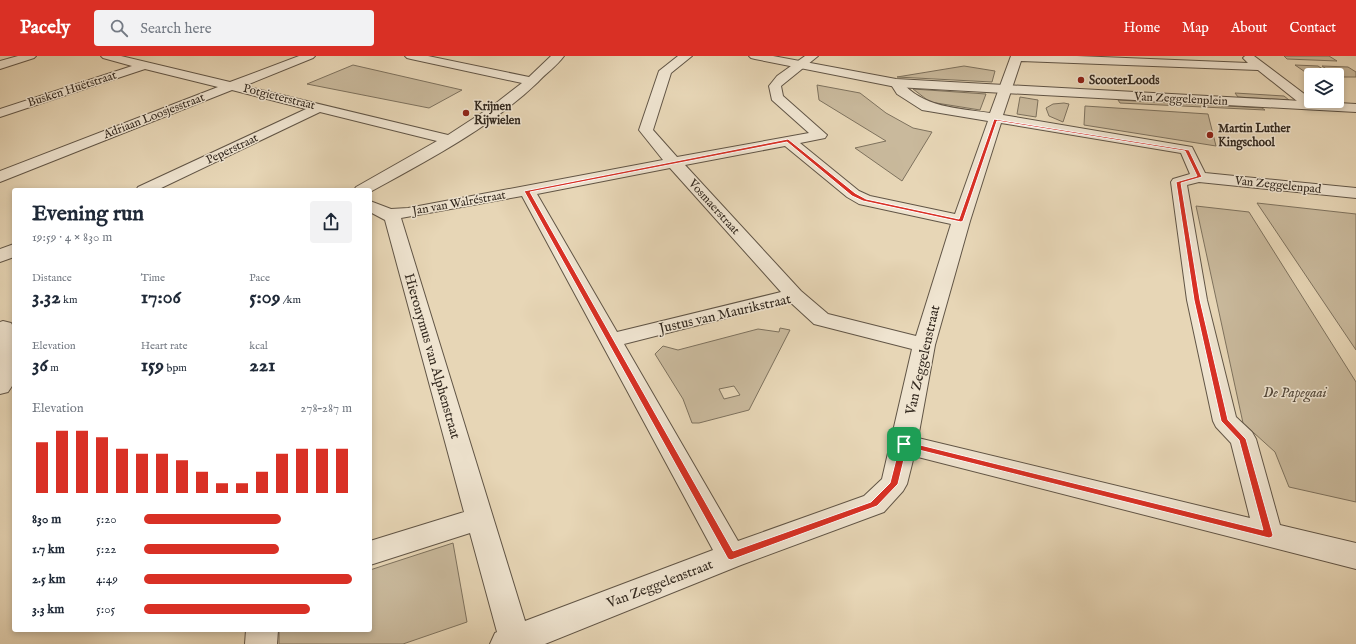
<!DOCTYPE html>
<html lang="en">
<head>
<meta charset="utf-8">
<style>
	body { margin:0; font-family:"IM FELL English",serif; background:#f2f2f3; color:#1f2937; height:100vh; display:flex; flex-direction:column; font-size:15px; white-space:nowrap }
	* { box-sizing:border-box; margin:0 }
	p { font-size:13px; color:#747a83 }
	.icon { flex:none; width:22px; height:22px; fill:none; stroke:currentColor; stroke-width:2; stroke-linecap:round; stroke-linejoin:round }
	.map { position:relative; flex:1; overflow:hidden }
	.drawer { position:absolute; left:12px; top:132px; width:360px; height:444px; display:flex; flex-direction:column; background:#fff; border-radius:4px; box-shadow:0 2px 6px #0003 }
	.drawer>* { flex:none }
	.buttons { position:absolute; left:1304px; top:12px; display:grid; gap:8px }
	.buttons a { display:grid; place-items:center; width:40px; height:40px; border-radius:4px; background:#fff; box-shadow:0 2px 6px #0003; font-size:20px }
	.pin { position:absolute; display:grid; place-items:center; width:34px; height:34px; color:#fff; margin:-17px; border-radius:8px; box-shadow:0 2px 6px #0006 }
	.round { display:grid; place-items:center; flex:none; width:42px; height:42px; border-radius:4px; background:#f2f2f3 }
	.overview { display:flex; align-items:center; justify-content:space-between; height:68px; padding:0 20px }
	h1 { font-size:22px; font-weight:700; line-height:30px }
	.stats { display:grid; grid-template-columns:repeat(3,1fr); gap:6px; height:68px; padding:4px 20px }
	.stats div { display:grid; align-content:center }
	.stats b { font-size:20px; font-weight:700 }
	.stats small { font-size:11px; font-weight:400 }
	.stats p { font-size:11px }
	.chart { height:112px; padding:8px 20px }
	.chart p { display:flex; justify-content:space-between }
	.chart svg { width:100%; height:72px; margin-top:4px; stroke:#d93025; stroke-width:6 }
	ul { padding:0 20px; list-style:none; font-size:13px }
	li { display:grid; grid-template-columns:64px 48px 1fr; align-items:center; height:30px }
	li i { height:10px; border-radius:5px; background:#d93025 }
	header { display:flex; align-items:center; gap:24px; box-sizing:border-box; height:56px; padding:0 20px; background:#d93025; color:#fff }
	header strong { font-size:19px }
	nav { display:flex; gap:22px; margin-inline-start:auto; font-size:14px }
	.search { width:280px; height:36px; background:#f2f2f3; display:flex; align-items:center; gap:10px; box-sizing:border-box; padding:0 14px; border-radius:4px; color:#747a83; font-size:15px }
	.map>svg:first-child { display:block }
	.green { fill:#c9b99c; stroke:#7e725e; fill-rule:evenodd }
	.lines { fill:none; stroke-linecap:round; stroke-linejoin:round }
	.minor-casing { stroke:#615546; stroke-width:2 }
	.tertiary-casing { stroke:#615546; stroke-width:2 }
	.minor { fill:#efe4d0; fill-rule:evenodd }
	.tertiary { fill:#efe4d0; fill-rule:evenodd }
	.route { fill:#d93025; stroke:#fff; fill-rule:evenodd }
	.poi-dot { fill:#8f2418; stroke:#efe4d0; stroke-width:1.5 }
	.labels { text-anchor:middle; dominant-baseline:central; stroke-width:3; stroke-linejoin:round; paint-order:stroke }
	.far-poi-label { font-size:12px; font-weight:bold; fill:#342a20; stroke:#efe4d0; text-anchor:start }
	.far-street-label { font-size:12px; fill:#342a20; stroke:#efe4d0 }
	.street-label { font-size:14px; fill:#342a20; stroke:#efe4d0 }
	.park-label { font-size:14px; font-style:italic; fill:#524739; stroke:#efe4d0 }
</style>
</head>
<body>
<header>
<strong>Pacely</strong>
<div class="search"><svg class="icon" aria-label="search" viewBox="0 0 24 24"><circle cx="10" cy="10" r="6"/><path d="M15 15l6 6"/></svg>Search here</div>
<nav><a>Home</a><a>Map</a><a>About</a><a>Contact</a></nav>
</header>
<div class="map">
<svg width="1356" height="588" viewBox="0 0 1356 588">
	<rect width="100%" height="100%" fill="#e7d6b6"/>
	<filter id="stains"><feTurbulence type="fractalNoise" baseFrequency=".005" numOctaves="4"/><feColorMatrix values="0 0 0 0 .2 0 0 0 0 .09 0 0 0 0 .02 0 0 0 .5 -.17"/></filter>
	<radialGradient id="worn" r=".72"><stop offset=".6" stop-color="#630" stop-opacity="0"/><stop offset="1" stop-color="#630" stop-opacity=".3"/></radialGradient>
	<!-- green -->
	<g class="green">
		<polygon points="1284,0 1329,0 1337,5 1287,3"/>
		<polygon points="353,9 462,34 429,52 307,28"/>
		<polygon points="1295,9 1318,10 1332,19 1311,20"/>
		<polygon points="964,10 995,15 992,26 897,21"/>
		<polygon points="1322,10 1348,11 1356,16 1356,21 1338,21"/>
		<polygon points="817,29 860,37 886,57 913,72 932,76 902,125 855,92 886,85 819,44"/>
		<polygon points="913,33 986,38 980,54 930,46"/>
		<polygon points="1235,37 1284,40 1289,44 1238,41"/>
		<polygon points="1020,41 1038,44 1036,61 1017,58"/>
		<polygon points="1118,44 1262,52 1265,54 1120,47"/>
		<polygon points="1064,47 1069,48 1063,66 1049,60 1046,52 1053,48"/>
		<polygon points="1085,50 1208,58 1216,90 1084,69"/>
		<polygon points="1257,147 1356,158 1356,294"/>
		<polygon points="1196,150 1249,156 1356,326 1356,446 1289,431 1275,396 1243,367"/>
		<path d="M 780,272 L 790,274 L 749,354 L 699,367 L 692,367 L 683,343 L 655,298 L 663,290 L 678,294 L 758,273 L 779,276 ZM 734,330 L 740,339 L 724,343 L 719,333 Z"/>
		<polygon points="453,487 467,566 403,588 279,588 279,574 370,574 370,514"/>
	</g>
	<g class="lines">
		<defs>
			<g id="minor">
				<path d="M 101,0 L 121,0 L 230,26 L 299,0 L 315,0 L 313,2 L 244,30 L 448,79 L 491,51 L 522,27 L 411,3 L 407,2 L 405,0 L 428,0 L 529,21 L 551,0 L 564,0 C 557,10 546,17 538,26 C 490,72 428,104 370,136 L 370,134 L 354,134 L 356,131 L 437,85 L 320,56 L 157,134 L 136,134 L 138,131 L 306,53 L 232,34 L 0,126 L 0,115 L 218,31 L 145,13 L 0,61 L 0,53 L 132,10 L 103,2 Z"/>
				<path d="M 678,0 L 692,0 L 671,17 L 653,74 L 677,101 L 809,77 L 772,44 L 769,30 L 777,20 L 805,0 L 818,0 L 781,30 L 783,40 L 827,79 L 825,82 L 800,87 L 859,135 L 870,140 L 955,158 L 988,65 L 922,54 L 897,38 L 890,27 L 892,24 L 900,24 C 922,52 958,52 990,57 L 1011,0 L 1077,0 L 1248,7 L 1243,2 L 1245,0 L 1254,0 L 1311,43 L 1311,45 L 1314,45 L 1319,50 L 1317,53 L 1307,53 L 1258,14 L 1021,5 L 1003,59 L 1192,91 L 1205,117 L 1356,132 L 1356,142 L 1199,126 L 1187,129 L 1207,244 L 1236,361 L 1252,376 L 1256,383 L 1280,469 L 1356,487 L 1356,513 L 914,400 L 907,428 L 903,435 L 884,456 L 741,509 L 545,588 L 490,588 L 495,577 L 497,576 L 470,477 L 370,509 L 370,485 L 464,456 L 385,164 L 370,156 L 370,145 L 391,153 L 408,152 L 663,104 L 639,74 L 659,15 ZM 1001,67 L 1181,97 L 1190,118 L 1173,123 L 1171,126 L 1187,244 L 1213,365 L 1216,371 L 1231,387 L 1250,462 L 918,382 L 935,289 L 970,165 ZM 785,90 L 847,141 L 859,148 L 951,168 L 916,280 L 828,258 L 801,235 L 685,109 ZM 670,112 L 781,236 L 617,276 L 537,138 ZM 522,140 L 713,494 L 525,565 L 401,162 ZM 790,246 L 814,268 L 912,293 L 882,423 L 864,440 L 738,485 L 624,288 Z"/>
				<polygon points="14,188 14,201 0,206 0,193"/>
				<polygon points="3,265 11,267 14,272 12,330 8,336 0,338 0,266"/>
				<polygon points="246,574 278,574 277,588 245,588"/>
			</g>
			<g id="tertiary">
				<polygon points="18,0 36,0 34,2 0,13 0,5"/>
				<polygon points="749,0 773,0 896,23 1356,48 1356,56 896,31 755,3 751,2"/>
			</g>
		</defs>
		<!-- minor casing -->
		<use href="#minor" class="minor-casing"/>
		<!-- tertiary casing -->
		<use href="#tertiary" class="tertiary-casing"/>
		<!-- minor -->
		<use href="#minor" class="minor"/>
		<!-- tertiary -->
		<use href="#tertiary" class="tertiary"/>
	</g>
	<!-- route -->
	<path class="route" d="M 994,63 L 1189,94 L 1202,121 L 1181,127 L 1200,244 L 1228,364 L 1246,383 L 1273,479 L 1272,481 L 1269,482 L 907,391 L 898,428 L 877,450 L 731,504 L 728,503 L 524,135 L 788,83 L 855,137 L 866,143 L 959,163 ZM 997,65 L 1185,95 L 1197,120 L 1176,126 L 1194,244 L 1221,365 L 1239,384 L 1263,474 L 904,385 L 900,388 L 890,427 L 871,446 L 733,495 L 530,136 L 787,86 L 852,140 L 863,145 L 961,166 L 963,165 Z"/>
	<!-- markers -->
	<g class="poi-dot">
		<circle cx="1081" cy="24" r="4"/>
		<circle cx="466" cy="57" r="4"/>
		<circle cx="1210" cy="79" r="4"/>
	</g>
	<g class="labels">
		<!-- far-poi labels -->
		<g class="far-poi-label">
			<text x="1089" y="24">ScooterLoods</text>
			<text x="474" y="50">Krijnen<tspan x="474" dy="14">Rijwielen</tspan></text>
			<text x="1218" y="72">Martin Luther<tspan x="1218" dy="14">Kingschool</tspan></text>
		</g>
		<!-- far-street labels -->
		<g class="far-street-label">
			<text transform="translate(72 33) rotate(-18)">Busken Huëtstraat</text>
			<text transform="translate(279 41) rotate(14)">Potgieterstraat</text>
			<text transform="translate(1181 43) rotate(3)">Van Zeggelenplein</text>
			<text transform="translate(154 60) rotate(-21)">Adriaan Loosjesstraat</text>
			<text transform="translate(232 93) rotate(-25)">Peperstraat</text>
			<text transform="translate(1278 129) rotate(6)">Van Zeggelenpad</text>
			<text transform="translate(459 147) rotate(-10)">Jan van Walréstraat</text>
			<text transform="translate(714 151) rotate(48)">Vosmaerstraat</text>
		</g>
		<!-- street labels -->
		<g class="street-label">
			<text transform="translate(725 258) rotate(-13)">Justus van Maurikstraat</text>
			<text transform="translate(432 300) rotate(74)">Hieronymus van Alphenstraat</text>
			<text transform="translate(923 304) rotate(-77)">Van Zeggelenstraat</text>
			<text transform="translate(660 528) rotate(-21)">Van Zeggelenstraat</text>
		</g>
		<!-- park labels -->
		<g class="park-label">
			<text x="1295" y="337">De Papegaai</text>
		</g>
	</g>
	<rect width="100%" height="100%" filter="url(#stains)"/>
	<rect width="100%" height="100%" fill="url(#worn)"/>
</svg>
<div class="buttons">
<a><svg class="icon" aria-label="layers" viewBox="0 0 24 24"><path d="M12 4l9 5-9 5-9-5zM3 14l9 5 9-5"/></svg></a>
</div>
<div class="pin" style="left:904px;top:388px;background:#1e9e55"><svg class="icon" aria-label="arrive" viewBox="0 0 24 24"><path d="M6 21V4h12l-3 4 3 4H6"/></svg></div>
<section class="drawer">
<div class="overview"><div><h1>Evening run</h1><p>19:59 · 4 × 830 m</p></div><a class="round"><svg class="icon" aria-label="share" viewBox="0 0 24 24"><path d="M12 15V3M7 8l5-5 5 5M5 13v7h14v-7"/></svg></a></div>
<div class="stats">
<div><p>Distance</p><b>3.32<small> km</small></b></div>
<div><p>Time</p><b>17:06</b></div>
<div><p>Pace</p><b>5:09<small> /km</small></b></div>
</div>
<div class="stats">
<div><p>Elevation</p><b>36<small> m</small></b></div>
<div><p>Heart rate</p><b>159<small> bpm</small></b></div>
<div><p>kcal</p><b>221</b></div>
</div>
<div class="chart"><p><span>Elevation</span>278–287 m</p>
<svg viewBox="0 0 160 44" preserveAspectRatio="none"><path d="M5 44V13M15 44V6M25 44V6M35 44V10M45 44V17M55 44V20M65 44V20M75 44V24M85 44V31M95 44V38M105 44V38M115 44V31M125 44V20M135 44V17M145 44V17M155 44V17"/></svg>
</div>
<ul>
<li><b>830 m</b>5:20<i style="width:66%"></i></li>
<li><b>1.7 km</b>5:22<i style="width:65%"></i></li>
<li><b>2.5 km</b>4:49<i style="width:100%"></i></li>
<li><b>3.3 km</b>5:05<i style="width:80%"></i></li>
</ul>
</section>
</div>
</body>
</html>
